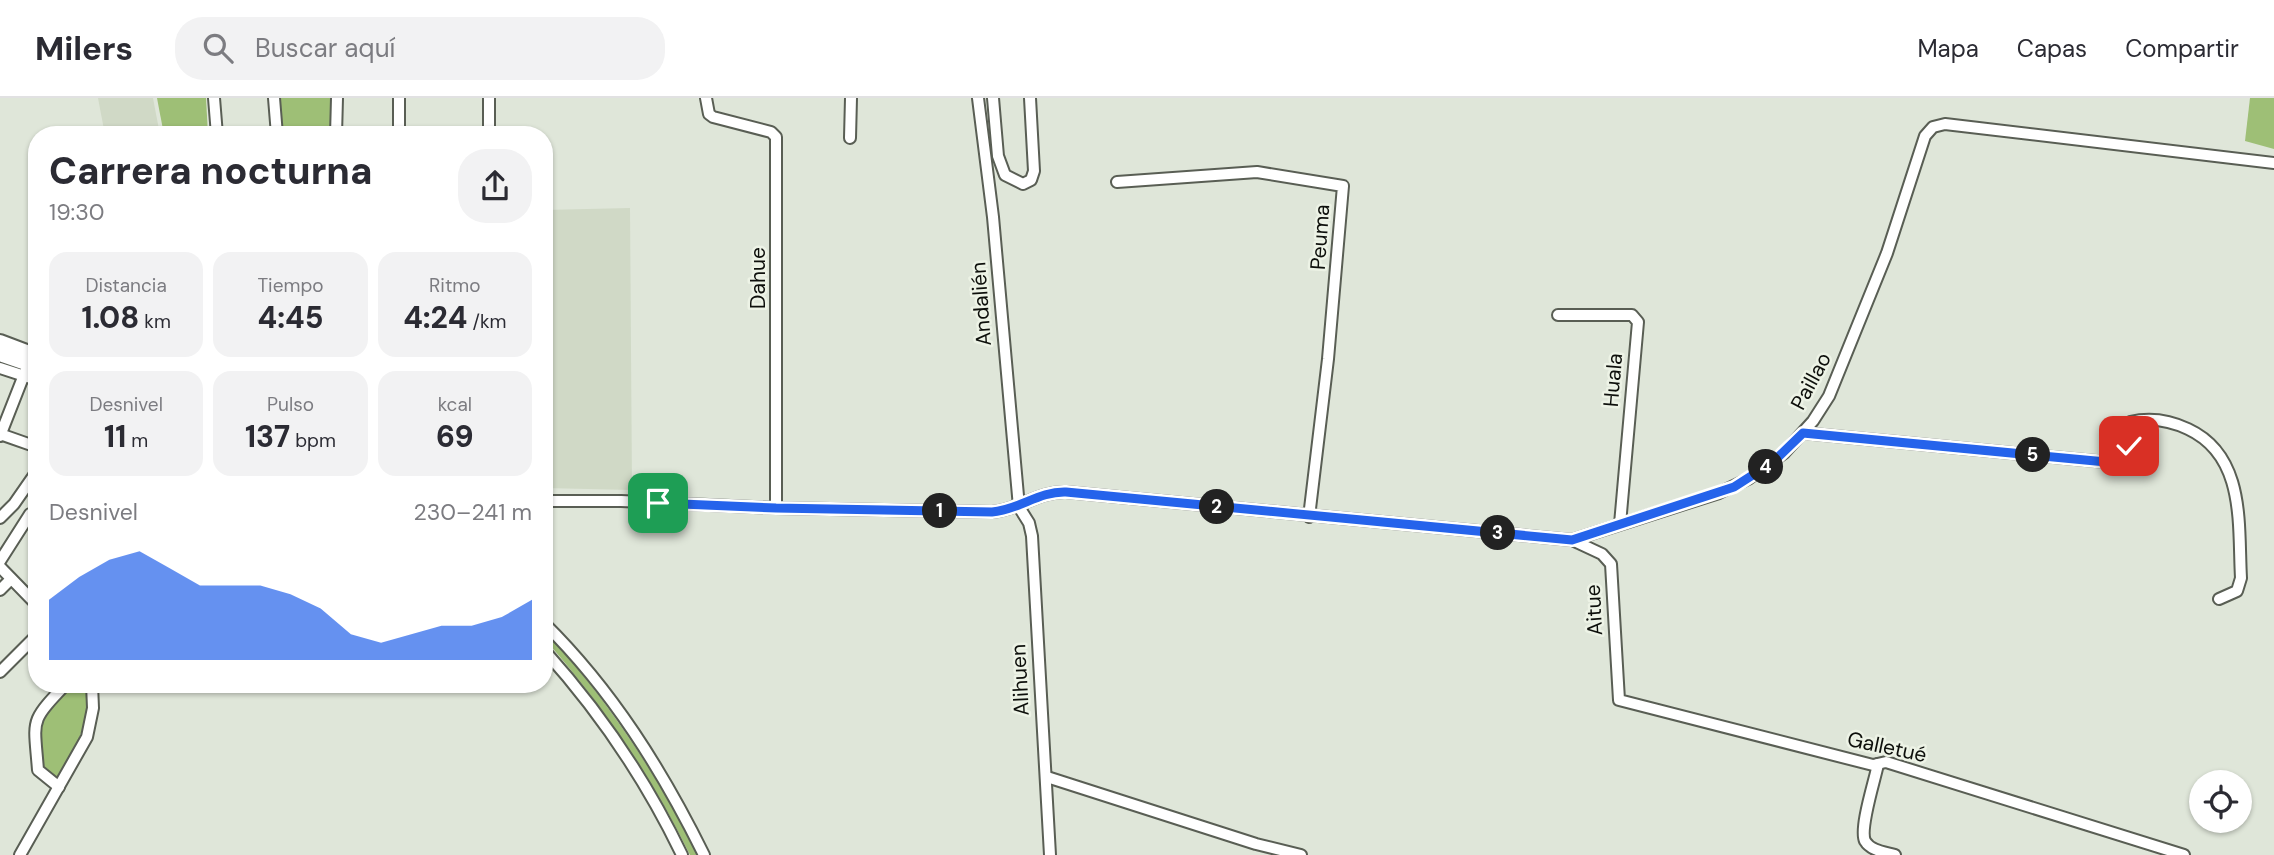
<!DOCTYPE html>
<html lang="es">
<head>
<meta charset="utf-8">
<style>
	body { margin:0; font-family:"DM Sans",sans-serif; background:#f2f2f3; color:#2b2b33; height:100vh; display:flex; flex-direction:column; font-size:26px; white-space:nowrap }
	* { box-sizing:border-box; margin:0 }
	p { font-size:23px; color:#7c7c81 }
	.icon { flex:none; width:38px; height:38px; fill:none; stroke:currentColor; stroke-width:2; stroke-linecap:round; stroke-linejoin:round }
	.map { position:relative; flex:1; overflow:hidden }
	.sheet { position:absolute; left:28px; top:28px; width:525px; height:567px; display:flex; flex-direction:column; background:#fff; border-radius:28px; box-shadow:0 2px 5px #0004 }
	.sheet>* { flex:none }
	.controls { position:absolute; left:2189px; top:672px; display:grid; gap:14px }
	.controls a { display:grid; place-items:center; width:63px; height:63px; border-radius:50%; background:#fff; box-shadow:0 2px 5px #0004; font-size:35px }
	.pin { position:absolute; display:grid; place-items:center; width:60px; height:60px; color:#fff; margin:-30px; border-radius:14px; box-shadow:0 4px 10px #0006 }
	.km { position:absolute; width:35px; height:35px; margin:-18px; border-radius:50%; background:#222; color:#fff; font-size:19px; line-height:35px; text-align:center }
	.round { display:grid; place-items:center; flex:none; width:74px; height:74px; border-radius:28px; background:#f2f2f3 }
	.overview { display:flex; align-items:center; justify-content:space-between; height:119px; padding:0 21px }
	h1 { font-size:38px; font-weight:800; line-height:52px }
	.figures { display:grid; grid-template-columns:repeat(3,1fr); gap:10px; height:119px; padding:7px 21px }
	.figures div { display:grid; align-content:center; border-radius:18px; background:#f2f2f3; text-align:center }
	.figures b { font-size:30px; font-weight:800 }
	.figures small { font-size:19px; font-weight:400 }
	.figures p { font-size:19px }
	.chart { height:196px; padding:14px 21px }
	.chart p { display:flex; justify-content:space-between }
	.chart svg { width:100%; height:126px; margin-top:7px; fill:#2563eb; opacity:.7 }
	header { display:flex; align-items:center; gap:42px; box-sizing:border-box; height:98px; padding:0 35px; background:#fff; border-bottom:2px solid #e1e1e2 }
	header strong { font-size:33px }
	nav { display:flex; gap:38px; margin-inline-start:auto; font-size:24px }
	.search { width:490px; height:63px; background:#f2f2f3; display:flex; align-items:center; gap:18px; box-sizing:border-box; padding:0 24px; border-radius:28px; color:#7c7c81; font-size:26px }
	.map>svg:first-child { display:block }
	.built { fill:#d0d9c6 }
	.green { fill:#9ebf76 }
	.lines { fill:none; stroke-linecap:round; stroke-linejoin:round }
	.street-casing { stroke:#595e54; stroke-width:14 }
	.secondary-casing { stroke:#595e54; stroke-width:18 }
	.street { stroke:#fff; stroke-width:10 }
	.secondary { stroke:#fff; stroke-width:14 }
	.route-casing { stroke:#fff; stroke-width:14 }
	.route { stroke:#2563eb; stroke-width:9 }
	.labels { text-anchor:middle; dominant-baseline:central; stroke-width:5; stroke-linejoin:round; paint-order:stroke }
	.street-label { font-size:21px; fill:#0d0f0b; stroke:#edf3e6 }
</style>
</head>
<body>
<header>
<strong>Milers</strong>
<div class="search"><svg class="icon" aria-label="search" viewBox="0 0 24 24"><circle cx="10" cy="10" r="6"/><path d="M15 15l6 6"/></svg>Buscar aquí</div>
<nav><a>Mapa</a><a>Capas</a><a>Compartir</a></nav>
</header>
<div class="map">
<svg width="2274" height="757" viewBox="0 0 2274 757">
	<rect width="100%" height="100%" fill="#dfe6d9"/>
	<!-- built -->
	<g class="built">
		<polygon points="98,0 153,0 160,37 105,37"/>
		<polygon points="630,110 632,392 544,390 544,112"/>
	</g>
	<!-- green -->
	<g class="green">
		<polygon points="157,0 206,0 208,37 164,37"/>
		<polygon points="280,0 335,0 334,37 282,37"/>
		<polygon points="2250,0 2274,0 2274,51 2245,43"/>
		<path d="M 544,531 C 607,602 655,672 697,757 L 690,757 C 651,677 602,607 544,540 Z"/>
		<path d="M 69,586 L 87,586 C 91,624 76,649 58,681 L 40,671 L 39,620 Z"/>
	</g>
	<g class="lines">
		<defs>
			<g id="street">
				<polyline points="214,0 217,37"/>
				<polyline points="274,0 277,37"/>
				<polyline points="489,0 489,37"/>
				<polyline points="706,0 709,16 713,19 771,34 776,39 776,410"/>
				<polyline points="978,0 993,119 1019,409 1029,425 1032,438 1050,757"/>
				<polyline points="993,0 998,58 1005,77 1023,86 1031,82 1034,73 1030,0"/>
				<polyline points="336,37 337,0"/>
				<polyline points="399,37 399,0"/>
				<polyline points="850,40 851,0"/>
				<polyline points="1117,84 1257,74 1343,88 1328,261 1309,419"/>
				<polyline points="1558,217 1632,217 1638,224 1620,426"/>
				<polyline points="0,270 37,282"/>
				<path d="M 1803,335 L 2106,364 L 2128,360 L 2127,331 L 2130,324 C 2151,319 2169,322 2188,331 C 2246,358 2238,427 2241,480 L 2237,493 L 2219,501"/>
				<polyline points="0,336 37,349"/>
				<polyline points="0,338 31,259"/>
				<path d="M 544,403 L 621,403 L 776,410 L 992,414 C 1019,412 1039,393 1066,394 L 1572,442 L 1719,395 L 1748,381 L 1784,355 L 1813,323 L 1829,298 L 1887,155 L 1925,38 L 1933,29 L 1945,26 L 2274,65"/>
				<polyline points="0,420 14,406 37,373"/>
				<polyline points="1572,442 1602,456 1611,466 1619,602 1873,667 1886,664 2184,757"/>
				<polyline points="0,463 30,416"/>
				<polyline points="0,469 37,507"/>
				<polyline points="0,492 11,481"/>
				<path d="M 544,525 C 612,592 662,672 704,757"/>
				<path d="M 544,552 C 600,614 646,682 682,757"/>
				<polyline points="0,574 37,537"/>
				<path d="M 1878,666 C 1875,682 1859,730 1865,743 C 1871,753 1885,754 1895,757"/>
				<polyline points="1047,679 1256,746 1301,757"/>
				<path d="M 59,689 L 38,672 C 34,620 29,625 66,586"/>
				<polyline points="20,757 87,639 93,610 92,586"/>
			</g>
			<g id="secondary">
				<polyline points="0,244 37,258"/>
				<polyline points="0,256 37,269"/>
			</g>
		</defs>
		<!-- street casing -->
		<use href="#street" class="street-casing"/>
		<!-- secondary casing -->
		<use href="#secondary" class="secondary-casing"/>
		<!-- street -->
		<use href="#street" class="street"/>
		<!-- secondary -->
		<use href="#secondary" class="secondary"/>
	</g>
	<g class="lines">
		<defs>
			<path id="route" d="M 658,405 L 776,410 L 992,414 C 1019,412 1039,393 1066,394 L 1572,442 L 1734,389 L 1773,364 L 1803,335 L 2106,364 L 2122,363 L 2128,360 L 2129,348"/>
		</defs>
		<!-- route casing -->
		<use href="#route" class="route-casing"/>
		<!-- route -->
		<use href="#route" class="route"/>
	</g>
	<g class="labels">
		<!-- street labels -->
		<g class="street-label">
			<text transform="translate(1320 139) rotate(-86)">Peuma</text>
			<text transform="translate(758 180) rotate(-90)">Dahue</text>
			<text transform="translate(981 206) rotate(-94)">Andalién</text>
			<text transform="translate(1613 282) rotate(-85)">Huala</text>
			<text transform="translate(1811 283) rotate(-62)">Paillao</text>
			<text transform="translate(1594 512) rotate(-93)">Aitue</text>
			<text transform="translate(1020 582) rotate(-93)">Alihuen</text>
			<text transform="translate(1887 649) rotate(12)">Galletué</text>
		</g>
	</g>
</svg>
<div class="controls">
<a><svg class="icon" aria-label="locate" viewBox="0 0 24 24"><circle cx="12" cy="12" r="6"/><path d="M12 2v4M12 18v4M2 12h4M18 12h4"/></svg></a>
</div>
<div class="pin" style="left:658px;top:405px;background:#1e9e55"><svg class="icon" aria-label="arrive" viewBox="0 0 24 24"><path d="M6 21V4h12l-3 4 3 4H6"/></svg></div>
<div class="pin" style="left:2129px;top:348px;background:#d93025"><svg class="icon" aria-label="check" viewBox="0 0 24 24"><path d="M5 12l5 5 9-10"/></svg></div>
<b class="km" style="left:940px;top:413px">1</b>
<b class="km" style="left:1217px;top:409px">2</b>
<b class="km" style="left:1498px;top:435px">3</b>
<b class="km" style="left:1766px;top:369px">4</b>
<b class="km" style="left:2033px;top:357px">5</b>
<section class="sheet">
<div class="overview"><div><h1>Carrera nocturna</h1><p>19:30</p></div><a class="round"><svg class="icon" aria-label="share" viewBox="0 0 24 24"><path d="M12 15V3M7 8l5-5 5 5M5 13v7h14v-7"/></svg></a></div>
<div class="figures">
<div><p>Distancia</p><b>1.08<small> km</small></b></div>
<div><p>Tiempo</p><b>4:45</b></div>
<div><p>Ritmo</p><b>4:24<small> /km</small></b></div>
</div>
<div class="figures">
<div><p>Desnivel</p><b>11<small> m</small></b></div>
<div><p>Pulso</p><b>137<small> bpm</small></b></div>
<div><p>kcal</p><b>69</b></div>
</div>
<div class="chart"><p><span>Desnivel</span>230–241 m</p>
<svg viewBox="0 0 160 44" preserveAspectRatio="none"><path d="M0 44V23L10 15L20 9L30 6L40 12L50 18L60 18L70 18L80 21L90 26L100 35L110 38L120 35L130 32L140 32L150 29L160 23V44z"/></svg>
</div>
</section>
</div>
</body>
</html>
